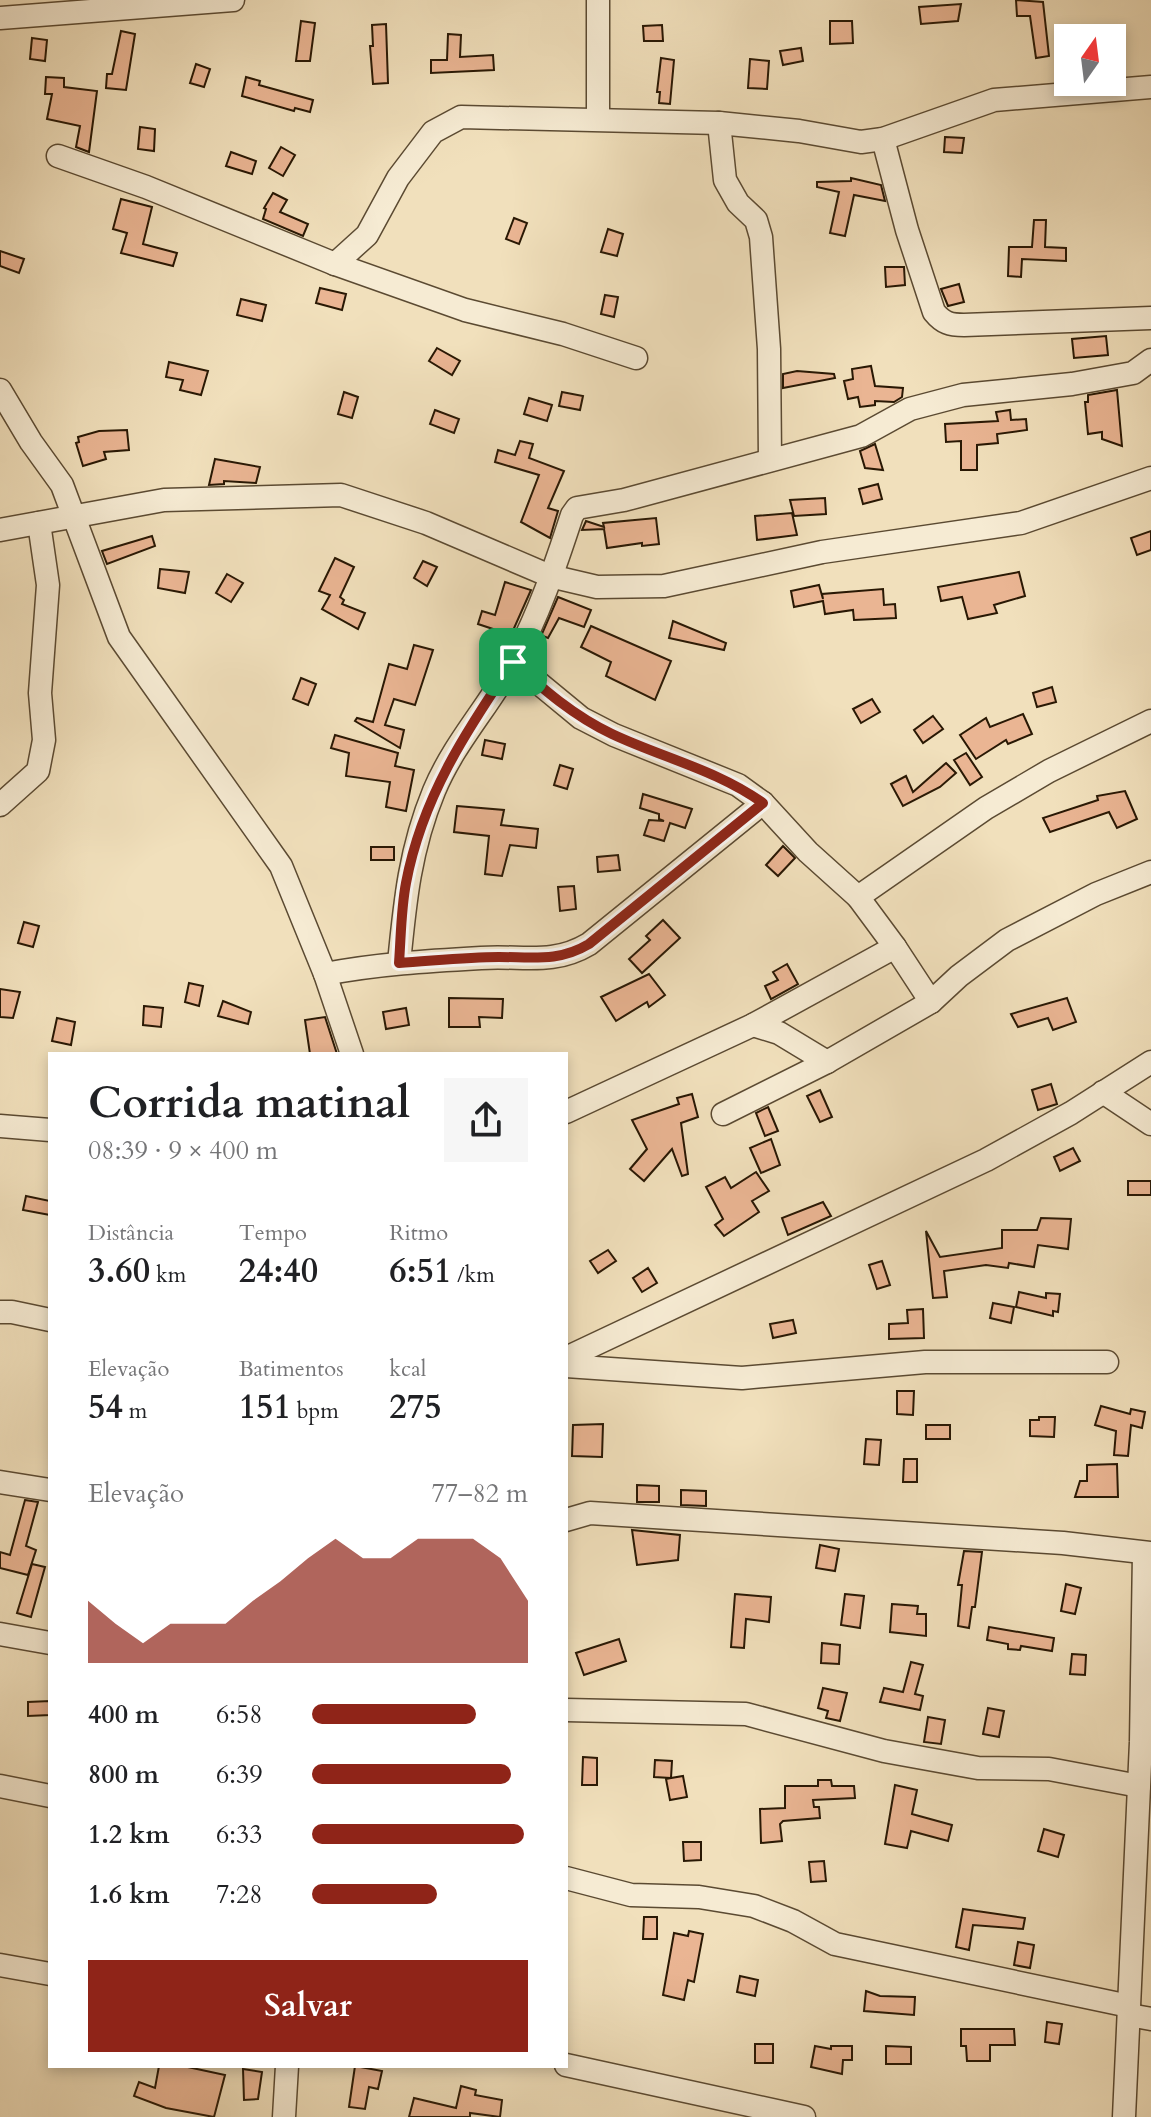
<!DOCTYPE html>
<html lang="pt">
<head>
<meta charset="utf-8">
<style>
	body { margin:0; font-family:Cardo,serif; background:#f6f6f6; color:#202124; height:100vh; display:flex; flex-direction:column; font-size:30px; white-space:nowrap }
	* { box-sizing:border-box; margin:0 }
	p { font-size:26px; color:#757577 }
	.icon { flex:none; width:44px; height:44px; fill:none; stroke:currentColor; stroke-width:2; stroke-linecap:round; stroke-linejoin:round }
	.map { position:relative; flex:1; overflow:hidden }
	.details { position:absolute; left:48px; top:1052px; width:520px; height:1016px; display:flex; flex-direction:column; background:#fff; border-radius:0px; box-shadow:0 4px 12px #0003 }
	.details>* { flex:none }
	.needle { width:52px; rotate:14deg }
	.controls { position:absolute; left:1054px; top:24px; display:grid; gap:16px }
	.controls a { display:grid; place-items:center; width:72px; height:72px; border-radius:0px; background:#fff; box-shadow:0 4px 12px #0003; font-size:40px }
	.pin { position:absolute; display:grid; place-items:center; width:68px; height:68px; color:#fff; margin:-34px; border-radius:16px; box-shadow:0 4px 12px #0006 }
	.round { display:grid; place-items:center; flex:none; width:84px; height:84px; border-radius:0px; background:#f6f6f6 }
	.summary { display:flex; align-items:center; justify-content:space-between; height:136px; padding:0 40px }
	h1 { font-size:44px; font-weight:800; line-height:60px }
	.stats { display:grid; grid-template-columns:repeat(3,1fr); gap:12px; height:136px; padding:8px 40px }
	.stats div { display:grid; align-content:center }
	.stats b { font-size:34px; font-weight:800 }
	.stats small { font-size:22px; font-weight:400 }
	.stats p { font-size:22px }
	.chart { height:224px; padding:16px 40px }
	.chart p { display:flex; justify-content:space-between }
	.chart svg { width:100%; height:144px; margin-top:8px; fill:#8f2418; opacity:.7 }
	.action { display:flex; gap:16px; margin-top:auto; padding:16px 40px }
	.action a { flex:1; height:92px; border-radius:0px; background:#8f2418; color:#fff; font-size:32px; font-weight:800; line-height:92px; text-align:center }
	ul { padding:0 40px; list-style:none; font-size:26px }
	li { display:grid; grid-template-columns:128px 96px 1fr; align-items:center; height:60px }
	li i { height:20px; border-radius:10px; background:#8f2418 }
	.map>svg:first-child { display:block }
	.building { fill:#eab593; stroke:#291804; stroke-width:2 }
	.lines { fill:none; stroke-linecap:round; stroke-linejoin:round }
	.minor-casing { stroke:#5b4a32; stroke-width:25 }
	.minor { stroke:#f6ebd3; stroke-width:22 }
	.route-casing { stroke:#fff; stroke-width:16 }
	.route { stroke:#8f2418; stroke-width:10 }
</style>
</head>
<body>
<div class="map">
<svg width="1151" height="2117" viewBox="0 0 1151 2117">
	<rect width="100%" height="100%" fill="#f1e0bc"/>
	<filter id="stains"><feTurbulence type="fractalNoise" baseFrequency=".0025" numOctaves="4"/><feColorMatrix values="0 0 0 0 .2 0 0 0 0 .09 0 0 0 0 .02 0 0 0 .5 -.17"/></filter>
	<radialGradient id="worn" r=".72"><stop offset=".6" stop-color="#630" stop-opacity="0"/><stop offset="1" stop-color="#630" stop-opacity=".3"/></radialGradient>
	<!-- building -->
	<g class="building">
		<polygon points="1016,0 1043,2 1049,56 1036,58 1030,16 1017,16"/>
		<polygon points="961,4 958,21 921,24 919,7"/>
		<polygon points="301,21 315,23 310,61 296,61"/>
		<polygon points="830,21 852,21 853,43 830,44"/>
		<polygon points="386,24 388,83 373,84 370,46 373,46 372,25"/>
		<polygon points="662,25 663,41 644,41 643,26"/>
		<polygon points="121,31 135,34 126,90 106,88 107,74 112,74"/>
		<polygon points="448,34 461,35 460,57 493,55 494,70 431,73 431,60 447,60"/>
		<polygon points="32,38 47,40 45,61 30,59"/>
		<polygon points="801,48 803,61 783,65 780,51"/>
		<polygon points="661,58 674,60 670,104 659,103 660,92 657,92"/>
		<polygon points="750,59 769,61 767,89 748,88"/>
		<polygon points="196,64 210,69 204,87 190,83"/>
		<polygon points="46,77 64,78 64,87 97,91 89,152 76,147 80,126 47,119 52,94 45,94"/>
		<polygon points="246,77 260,81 259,85 313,100 310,112 295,108 294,111 242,96"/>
		<polygon points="140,127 155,129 154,151 138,149"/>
		<polygon points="945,137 964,138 962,153 944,152"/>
		<polygon points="281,147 295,155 283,176 269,168"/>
		<polygon points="231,152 256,161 252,174 226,166"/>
		<polygon points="851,178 881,185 885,201 854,195 845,236 830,233 839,192 817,187 817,182 851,181"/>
		<polygon points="273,193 287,200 280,212 308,224 303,236 263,219 266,209 264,208"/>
		<polygon points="121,199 152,207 143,244 177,253 173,266 121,253 127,233 113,229"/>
		<polygon points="514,218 527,223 519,244 506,239"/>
		<polygon points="1034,220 1046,220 1045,247 1066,248 1066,261 1022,259 1021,277 1008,276 1009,247 1032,247"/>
		<polygon points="608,229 623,234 617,256 601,252"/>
		<polygon points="0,251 24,259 19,273 0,266"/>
		<polygon points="885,267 904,267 905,285 886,287"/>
		<polygon points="959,284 964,302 948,306 941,289"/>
		<polygon points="320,288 346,294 342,310 316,303"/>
		<polygon points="605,295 618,297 614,317 601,314"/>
		<polygon points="241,299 266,305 262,321 237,315"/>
		<polygon points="1106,336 1108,355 1074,358 1072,339"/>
		<polygon points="437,348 460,361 452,375 429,361"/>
		<polygon points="169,362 208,371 201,395 180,390 183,380 166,377"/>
		<polygon points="871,366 875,386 903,388 902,397 894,402 875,401 875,405 860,407 858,397 848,399 844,381 853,379 852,369"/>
		<polygon points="797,371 834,374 835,378 783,388 783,374"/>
		<polygon points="1117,390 1122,446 1102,439 1102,432 1088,434 1085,402 1088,402 1088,395"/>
		<polygon points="344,392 358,397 352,418 338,414"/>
		<polygon points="562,392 583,396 580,410 559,406"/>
		<polygon points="529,398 552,405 547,421 524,414"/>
		<polygon points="435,410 459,419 454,433 430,424"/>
		<polygon points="1010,410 1011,420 1026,419 1027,430 997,434 998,443 977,445 977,470 961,470 961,441 946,442 945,424 998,421 996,412"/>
		<polygon points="127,430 129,450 104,452 106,459 83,466 76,443 79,442 78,437 99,431"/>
		<polygon points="520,441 533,444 529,458 564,471 548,508 558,511 550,538 521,522 539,475 495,462 498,450 515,455"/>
		<polygon points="875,444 883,470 865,468 860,451"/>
		<polygon points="215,459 260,467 256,483 224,481 224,484 209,485"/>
		<polygon points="878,484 882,499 863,504 859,489"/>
		<polygon points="825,498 826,514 794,516 790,500"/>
		<polygon points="792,513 797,535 757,540 755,516"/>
		<polygon points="656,518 659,544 642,546 642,543 607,548 604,529 582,530 586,521 604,527 603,523"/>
		<polygon points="1151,531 1151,550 1137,555 1131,538"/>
		<polygon points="152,536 155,546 107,564 102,551"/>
		<polygon points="335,558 354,567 340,597 344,600 342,604 365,613 358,629 322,609 330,595 319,591"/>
		<polygon points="423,561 437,567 427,586 414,578"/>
		<polygon points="160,569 189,572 185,593 158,588"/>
		<polygon points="1019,572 1025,596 994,605 997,613 968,619 962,597 941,601 938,587"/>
		<polygon points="227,574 243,583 231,602 216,593"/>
		<polygon points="505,582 531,590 511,635 478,624 482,611 495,615"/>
		<polygon points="819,585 823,599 822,594 883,589 884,605 895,604 896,618 854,620 853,610 825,614 823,601 794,607 791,591"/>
		<polygon points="558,597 591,610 584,627 559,618 548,638 543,636 538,643"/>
		<polygon points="673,621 726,643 724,650 669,638"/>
		<polygon points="591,626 671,661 655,700 606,676 611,662 581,647"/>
		<polygon points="414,645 433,650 415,705 394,699 385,725 404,730 400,748 355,721 357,718 373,722 389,664 407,669"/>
		<polygon points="301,678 316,684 308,705 293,699"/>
		<polygon points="1052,687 1056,702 1037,707 1033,693"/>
		<polygon points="872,699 880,712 861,723 853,709"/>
		<polygon points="1023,714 1032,734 1008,744 1006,740 976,759 960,735 986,718 990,727"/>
		<polygon points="933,716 943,729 923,743 914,730"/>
		<polygon points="335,735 398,753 395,766 414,770 406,811 386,807 390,782 346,776 349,753 331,748"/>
		<polygon points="485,740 505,744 502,759 482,755"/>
		<polygon points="966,753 982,777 970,785 954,760"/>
		<polygon points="946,763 956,773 940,787 903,806 891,784 906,776 913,792"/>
		<polygon points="560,765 573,769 567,789 554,785"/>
		<polygon points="1125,791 1137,819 1117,828 1109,812 1050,832 1043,818 1098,800 1097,796"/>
		<polygon points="643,794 692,809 685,828 670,823 664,841 644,835 649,820 664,821 659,819 659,814 640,808"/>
		<polygon points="457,806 504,810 501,825 538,829 536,848 510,845 502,876 485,874 489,836 454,832"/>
		<polygon points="783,846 795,858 778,876 766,865"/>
		<rect x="371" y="847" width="23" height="13"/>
		<polygon points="618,855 620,870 598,872 597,857"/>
		<polygon points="574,886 576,909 560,911 558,887"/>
		<polygon points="663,920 680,938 642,973 629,959 650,940 646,936"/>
		<polygon points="24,922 39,926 33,947 18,943"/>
		<polygon points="787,964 798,984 771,999 765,986 778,980 773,972"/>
		<polygon points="649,974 665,995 649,1007 647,1002 616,1021 601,997"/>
		<polygon points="189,983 203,986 199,1006 185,1002"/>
		<polygon points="0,989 20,992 13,1018 0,1017"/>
		<polygon points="449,998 503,999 502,1018 479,1017 480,1027 449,1027"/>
		<polygon points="1067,998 1076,1022 1053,1030 1048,1018 1018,1027 1011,1014"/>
		<polygon points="223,1001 251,1012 248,1024 218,1016"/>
		<polygon points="144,1006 163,1008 161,1027 143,1025"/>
		<polygon points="406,1008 409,1025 386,1029 383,1012"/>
		<polygon points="325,1017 337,1054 310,1054 305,1020"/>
		<polygon points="57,1018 75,1022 71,1045 52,1041"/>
		<polygon points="1051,1084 1057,1104 1038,1110 1032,1090"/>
		<polygon points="820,1090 832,1117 820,1122 807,1096"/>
		<polygon points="692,1094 698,1117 681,1123 688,1174 682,1176 672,1149 644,1181 630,1169 647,1149 632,1120 679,1104 677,1098"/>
		<polygon points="768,1107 778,1131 765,1136 756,1113"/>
		<polygon points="771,1139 780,1165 761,1173 750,1148"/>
		<polygon points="1073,1148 1080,1161 1060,1171 1054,1157"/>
		<polygon points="756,1172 769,1191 752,1201 759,1212 724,1236 715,1225 723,1219 706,1187 725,1177 731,1188"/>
		<rect x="1128" y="1181" width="23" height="14"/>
		<polygon points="26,1196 50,1201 50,1215 23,1210"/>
		<polygon points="823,1202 831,1216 788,1235 782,1218"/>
		<polygon points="1041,1218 1071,1219 1068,1249 1038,1245 1034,1267 1009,1263 1008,1268 986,1265 944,1271 947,1297 933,1298 926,1231 940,1257 1002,1248 1002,1230 1037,1230"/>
		<polygon points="608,1250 616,1261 598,1273 590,1261"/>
		<polygon points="882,1261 890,1285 877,1289 869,1265"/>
		<polygon points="648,1268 657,1283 642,1292 633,1278"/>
		<polygon points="1019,1292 1046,1298 1046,1293 1060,1294 1058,1312 1053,1311 1053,1316 1016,1307"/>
		<polygon points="993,1303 1014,1307 1011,1323 990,1318"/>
		<polygon points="923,1309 924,1338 889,1339 889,1324 908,1323 907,1310"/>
		<polygon points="793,1320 796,1333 773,1338 770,1324"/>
		<polygon points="897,1391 914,1391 913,1415 897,1414"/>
		<polygon points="1101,1406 1130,1414 1131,1409 1145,1412 1142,1428 1131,1425 1128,1456 1114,1455 1116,1431 1095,1425"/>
		<polygon points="1039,1417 1055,1417 1054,1437 1030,1436 1030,1420 1039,1420"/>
		<polygon points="603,1424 602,1457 572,1456 573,1425"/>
		<rect x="926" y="1425" width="24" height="14"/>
		<polygon points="866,1439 881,1440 879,1465 864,1464"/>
		<polygon points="904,1459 917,1459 917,1482 903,1482"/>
		<polygon points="1117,1464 1118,1497 1075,1497 1080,1481 1087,1481 1087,1465"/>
		<polygon points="637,1485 659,1486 659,1502 637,1502"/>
		<polygon points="681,1490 706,1491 706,1506 681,1505"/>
		<polygon points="25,1500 38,1502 26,1546 36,1550 28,1575 0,1568 0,1552 10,1555"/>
		<polygon points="632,1530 680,1535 678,1560 637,1565"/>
		<polygon points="820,1545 839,1549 835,1571 816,1568"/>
		<polygon points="964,1551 982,1552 975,1607 972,1607 969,1628 958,1626 962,1585 958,1585"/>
		<polygon points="32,1564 45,1567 31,1617 17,1613"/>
		<polygon points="1066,1584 1081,1588 1075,1614 1061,1611"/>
		<polygon points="735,1594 771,1597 769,1622 746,1619 744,1648 731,1647"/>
		<polygon points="845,1594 864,1596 860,1628 841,1625"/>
		<polygon points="892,1604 918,1606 917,1614 926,1614 926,1636 890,1632"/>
		<polygon points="989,1627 1054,1638 1052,1651 1021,1646 1020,1650 1008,1649 1008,1644 987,1640"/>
		<polygon points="619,1639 626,1661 584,1675 576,1653"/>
		<polygon points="822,1643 840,1645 839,1664 821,1663"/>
		<polygon points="1072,1654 1086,1655 1085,1675 1070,1674"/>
		<polygon points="911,1662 923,1665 915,1694 923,1696 920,1710 880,1702 884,1688 903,1692"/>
		<polygon points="823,1688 847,1693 840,1721 826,1718 828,1711 818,1708"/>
		<polygon points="50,1701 50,1715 28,1716 28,1702"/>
		<polygon points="988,1708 1004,1711 999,1737 983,1734"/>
		<polygon points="928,1717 945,1720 941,1744 924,1742"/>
		<polygon points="583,1757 597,1758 597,1785 582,1785"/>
		<polygon points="655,1760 672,1761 671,1778 683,1776 687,1797 670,1800 666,1779 671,1778 654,1777"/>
		<polygon points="818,1780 831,1780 832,1786 854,1786 855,1798 813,1800 814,1807 819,1807 820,1818 783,1821 780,1824 782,1841 761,1843 760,1809 785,1808 785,1786 818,1786"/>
		<polygon points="895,1785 917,1790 912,1814 952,1825 948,1841 911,1831 907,1848 885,1844"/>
		<polygon points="1044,1829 1064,1835 1058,1857 1038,1851"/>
		<polygon points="683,1842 701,1842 701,1860 684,1861"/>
		<polygon points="824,1861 826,1881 811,1882 809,1862"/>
		<polygon points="963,1909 1025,1918 1023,1929 973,1925 969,1950 956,1947"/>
		<polygon points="644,1917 657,1917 657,1939 643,1939"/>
		<polygon points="689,1931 703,1934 694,1982 688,1980 684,2000 663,1995 674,1933 688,1936"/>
		<polygon points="1018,1942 1034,1945 1030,1968 1014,1965"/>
		<polygon points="740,1976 758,1980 755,1996 737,1992"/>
		<polygon points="866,1991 880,1996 915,1997 914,2015 864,2011"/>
		<polygon points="1047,2022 1062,2024 1059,2044 1045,2042"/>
		<polygon points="961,2029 1014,2029 1015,2045 990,2045 990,2061 967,2061 966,2046 961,2046"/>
		<rect x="755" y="2044" width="18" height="19"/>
		<polygon points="815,2046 831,2049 831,2046 852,2046 852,2060 843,2060 842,2074 811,2067"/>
		<polygon points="886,2046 911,2047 911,2064 886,2064"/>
		<polygon points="159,2066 183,2066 225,2075 214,2117 166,2108 134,2096 139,2082 155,2088"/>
		<polygon points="355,2066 382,2071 378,2089 369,2087 365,2109 349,2107"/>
		<polygon points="243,2069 262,2072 258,2099 244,2100"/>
		<polygon points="461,2086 476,2090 475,2095 502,2100 500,2117 470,2113 470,2117 409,2117 414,2098 456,2108"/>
	</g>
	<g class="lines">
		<defs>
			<g id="minor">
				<polyline points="598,0 598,119"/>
				<polyline points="0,18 233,0"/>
				<polyline points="719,123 725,180 738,203 756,220 761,237 769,349 770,460"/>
				<path d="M 883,139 L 907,230 L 934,312 C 943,323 950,325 964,325 L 1151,318"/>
				<polyline points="58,156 146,187 335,264 465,310 563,334 636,358"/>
				<polyline points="335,264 367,235 398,178 433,132 461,117 719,123 799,131 861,142 883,139 994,100 1151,87"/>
				<polyline points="0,390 31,442 62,485 119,637 281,866 325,974 352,1054"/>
				<polyline points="0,530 164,500 341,495 426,523 550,576 597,587 664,586 822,552 1021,523 1151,478"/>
				<polyline points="513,662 581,718 614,735 738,785 763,803 808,852 858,897 895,947"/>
				<polyline points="0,805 38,771 44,740 40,693 48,585 39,523"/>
				<polyline points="858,897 986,808 1049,771 1151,721"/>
				<path d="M 399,963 C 405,901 410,849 434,791 C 454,743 489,706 513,662 C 538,617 556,564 572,515 L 577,508 L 624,500 L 861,436 L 910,409 L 963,395 L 1072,384 L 1133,373 L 1151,360"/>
				<path d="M 325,974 C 377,964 428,961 481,958 C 522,955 552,966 589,944 L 763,803"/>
				<polyline points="753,1025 779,1033 827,1062"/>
				<polyline points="1103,1092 1151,1124"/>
				<polyline points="566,1112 753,1025 895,947 931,1002"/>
				<polyline points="723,1114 827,1062 931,1002 959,976 1007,940 1096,894 1151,872"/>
				<polyline points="0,1126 50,1130"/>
				<polyline points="0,1312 12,1312 50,1320"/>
				<polyline points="566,1358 986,1160 1071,1113 1151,1062"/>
				<polyline points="566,1366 742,1378 925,1362 1107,1362"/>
				<polyline points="0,1482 50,1490"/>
				<polyline points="566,1520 590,1513 1063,1543 1151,1553"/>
				<polyline points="0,1634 50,1643"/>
				<polyline points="566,1710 746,1714 884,1751 978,1768 1049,1769 1139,1786"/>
				<polyline points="0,1786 50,1796"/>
				<polyline points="566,1878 631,1895 699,1897 754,1906 793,1921 835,1944 1129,2006"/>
				<polyline points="0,1965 50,1974"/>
				<polyline points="1129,2015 1151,2019"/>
				<polyline points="566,2065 804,2117"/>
				<polyline points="284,2117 287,2066"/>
				<polyline points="1124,2117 1141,1742 1144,1553"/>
			</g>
		</defs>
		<!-- minor casing -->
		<use href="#minor" class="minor-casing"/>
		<!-- minor -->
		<use href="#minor" class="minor"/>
	</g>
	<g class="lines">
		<defs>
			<path id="route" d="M 513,662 C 544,690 574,716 612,734 C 663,758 717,770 763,803 L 589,944 C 559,962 533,957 499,957 C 466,957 432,961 399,963 C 401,936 401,909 406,883 C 422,798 466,731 513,662 Z"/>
		</defs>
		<!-- route casing -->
		<use href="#route" class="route-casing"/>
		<!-- route -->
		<use href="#route" class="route"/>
	</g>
	<rect width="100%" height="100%" filter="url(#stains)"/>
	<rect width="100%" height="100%" fill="url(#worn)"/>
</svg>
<div class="controls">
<a><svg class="needle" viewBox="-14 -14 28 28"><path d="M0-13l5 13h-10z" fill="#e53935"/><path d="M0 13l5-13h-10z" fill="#757577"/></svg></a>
</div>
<div class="pin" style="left:513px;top:662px;background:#1e9e55"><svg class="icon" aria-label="arrive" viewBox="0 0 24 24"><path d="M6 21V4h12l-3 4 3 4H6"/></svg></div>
<section class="details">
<div class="summary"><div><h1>Corrida matinal</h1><p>08:39 · 9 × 400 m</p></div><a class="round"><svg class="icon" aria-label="share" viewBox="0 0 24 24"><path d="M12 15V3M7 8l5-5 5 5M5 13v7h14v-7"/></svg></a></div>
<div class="stats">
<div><p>Distância</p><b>3.60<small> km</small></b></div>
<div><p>Tempo</p><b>24:40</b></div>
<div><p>Ritmo</p><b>6:51<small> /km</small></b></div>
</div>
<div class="stats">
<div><p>Elevação</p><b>54<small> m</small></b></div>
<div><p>Batimentos</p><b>151<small> bpm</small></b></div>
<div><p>kcal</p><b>275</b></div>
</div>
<div class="chart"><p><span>Elevação</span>77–82 m</p>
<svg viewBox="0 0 160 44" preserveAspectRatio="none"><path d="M0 44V25L10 32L20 38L30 32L40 32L50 32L60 25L70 19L80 12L90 6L100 12L110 12L120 6L130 6L140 6L150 12L160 25V44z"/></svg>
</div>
<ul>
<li><b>400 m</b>6:58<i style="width:76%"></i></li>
<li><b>800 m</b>6:39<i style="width:92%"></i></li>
<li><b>1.2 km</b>6:33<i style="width:98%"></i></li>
<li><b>1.6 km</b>7:28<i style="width:58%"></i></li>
</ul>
<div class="action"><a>Salvar</a></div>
</section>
</div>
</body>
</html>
